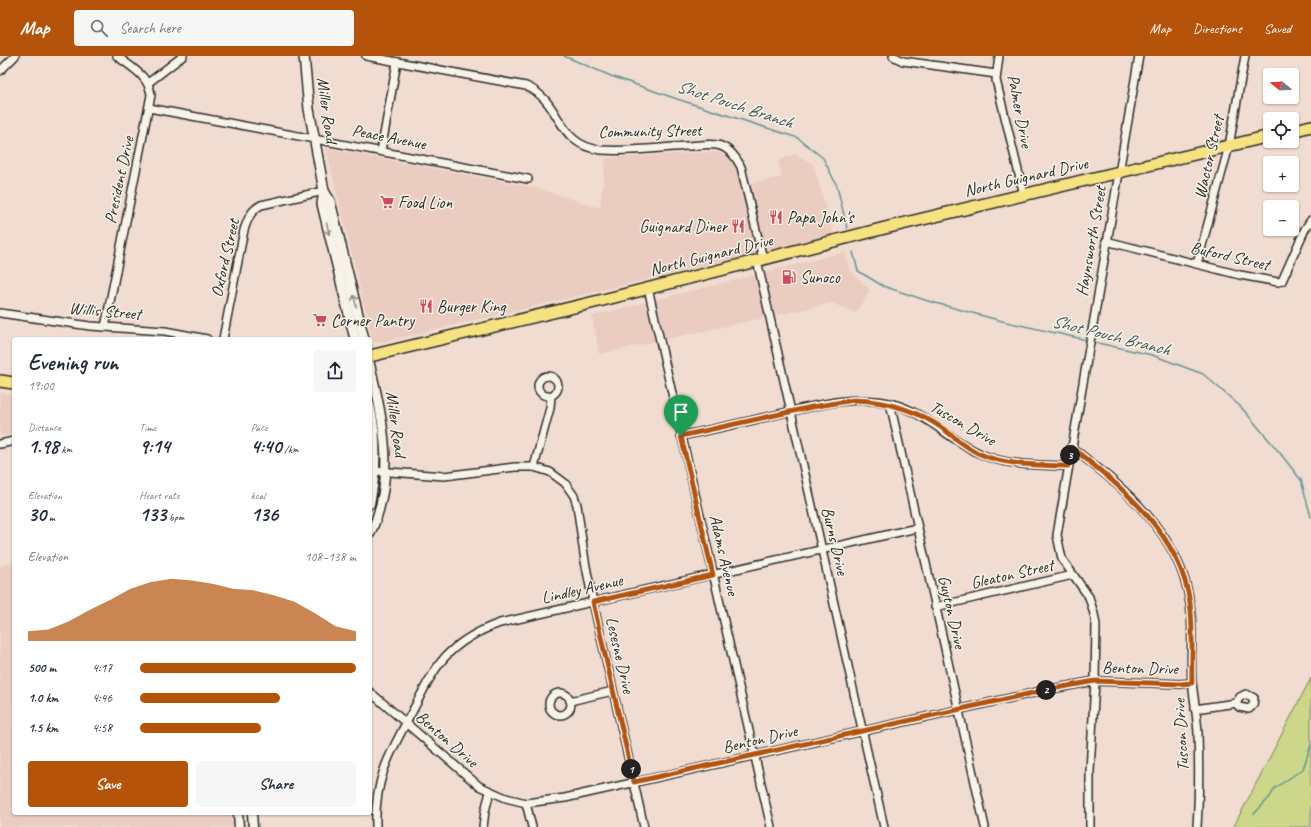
<!DOCTYPE html>
<html lang="en">
<head>
<meta charset="utf-8">
<style>
	body { margin:0; font-family:Caveat,sans-serif; background:#f6f6f7; color:#1f2937; height:100vh; display:flex; flex-direction:column; font-size:15px; white-space:nowrap }
	* { box-sizing:border-box; margin:0 }
	p { font-size:13px; color:#747a83 }
	.icon { flex:none; width:22px; height:22px; fill:none; stroke:currentColor; stroke-width:2; stroke-linecap:round; stroke-linejoin:round }
	.map { position:relative; flex:1; overflow:hidden }
	.details { position:absolute; left:12px; top:281px; width:360px; height:478px; display:flex; flex-direction:column; background:#fff; border-radius:4px; box-shadow:0 1px 3px #0004 }
	.details>* { flex:none }
	.needle { width:26px; rotate:288deg }
	.controls { position:absolute; left:1263px; top:12px; display:grid; gap:8px }
	.controls a { display:grid; place-items:center; width:36px; height:36px; border-radius:4px; background:#fff; box-shadow:0 1px 3px #0004; font-size:20px }
	.pin { position:absolute; display:grid; place-items:center; width:34px; height:34px; color:#fff; margin:-41px -17px; border-radius:50% 50% 50% 0; rotate:-45deg; box-shadow:0 0 4px #0007 }
	.pin .icon { rotate:45deg }
	.km { position:absolute; width:20px; height:20px; margin:-10px; border-radius:50%; background:#222; color:#fff; font-size:11px; line-height:20px; text-align:center }
	.round { display:grid; place-items:center; flex:none; width:42px; height:42px; border-radius:4px; background:#f6f6f7 }
	.headline { display:flex; align-items:center; justify-content:space-between; height:68px; padding:0 16px }
	h1 { font-size:22px; font-weight:600; line-height:30px }
	.figures { display:grid; grid-template-columns:repeat(3,1fr); gap:6px; height:68px; padding:4px 16px }
	.figures div { display:grid; align-content:center }
	.figures b { font-size:20px; font-weight:600 }
	.figures small { font-size:11px; font-weight:400 }
	.figures p { font-size:11px }
	.chart { height:112px; padding:8px 16px }
	.chart p { display:flex; justify-content:space-between }
	.chart svg { width:100%; height:72px; margin-top:4px; fill:#b45309; opacity:.7 }
	.button { display:flex; gap:8px; margin-top:auto; padding:8px 16px }
	.button a { flex:1; height:46px; border-radius:4px; background:#b45309; color:#fff; font-size:16px; font-weight:600; line-height:46px; text-align:center }
	.button a+a { background:#f6f6f7; color:#1f2937 }
	ul { padding:0 16px; list-style:none; font-size:13px }
	li { display:grid; grid-template-columns:64px 48px 1fr; align-items:center; height:30px }
	li i { height:10px; border-radius:5px; background:#b45309 }
	header { display:flex; align-items:center; gap:24px; box-sizing:border-box; height:56px; padding:0 20px; background:#b45309; color:#fff }
	header strong { font-size:19px }
	nav { display:flex; gap:22px; margin-inline-start:auto; font-size:14px }
	.search { width:280px; height:36px; background:#f6f6f7; display:flex; align-items:center; gap:10px; box-sizing:border-box; padding:0 14px; border-radius:4px; color:#747a83; font-size:15px }
	.map>svg:first-child { display:block }
	.built { fill:#ebccc0 }
	.green { fill:#ccd78a; stroke:#7c815a }
	.lines { fill:none; stroke-linecap:round; stroke-linejoin:round }
	.stream { stroke:#639598; stroke-width:1.5 }
	.minor-casing { stroke:#2b2b2b; stroke-width:10 }
	.tertiary-casing { stroke:#2b2b2b; stroke-width:11 }
	.secondary-casing { stroke:#2b2b2b; stroke-width:12 }
	.trunk-casing { stroke:#2b2b2b; stroke-width:14 }
	.minor { stroke:#f7f3e8; stroke-width:7 }
	.tertiary { stroke:#f7f3e8; stroke-width:8 }
	.secondary { stroke:#f7f3e8; stroke-width:9 }
	.trunk { stroke:#f7e281; stroke-width:11 }
	.oneway { stroke:#918f8a }
	.route-casing { stroke:#fff; stroke-width:8 }
	.route { stroke:#b45309; stroke-width:5 }
	.labels { text-anchor:middle; dominant-baseline:central; stroke-width:3; stroke-linejoin:round; paint-order:stroke }
	.street-label { font-size:17px; fill:#2b2b2b; stroke:#f7f3e8 }
	.poi-label { font-size:17px; fill:#2b2b2b; stroke:#f7f3e8; text-anchor:start }
	.water-label { font-size:18px; font-style:italic; fill:#425758; stroke:#f7f3e8 }
</style>
</head>
<body>
<header>
<strong>Map</strong>
<div class="search"><svg class="icon" aria-label="search" viewBox="0 0 24 24"><circle cx="10" cy="10" r="6"/><path d="M15 15l6 6"/></svg>Search here</div>
<nav><a>Map</a><a>Directions</a><a>Saved</a></nav>
</header>
<div class="map">
<svg width="1311" height="771" viewBox="0 0 1311 771">
	<rect width="100%" height="100%" fill="#f0dcd0"/>
	<filter id="ink" filterUnits="userSpaceOnUse"><feTurbulence type="fractalNoise" baseFrequency=".025" numOctaves="2"/><feDisplacementMap in="SourceGraphic" scale="8" xChannelSelector="R" yChannelSelector="G"/><feConvolveMatrix kernelMatrix="1 2 1 2 8 2 1 2 1" color-interpolation-filters="sRGB"/></filter>
	<g filter="url(#ink)">
		<!-- built -->
		<g class="built">
			<polygon points="326,92 536,132 600,152 606,102 713,96 728,99 736,112 742,129 782,121 778,105 796,98 813,108 834,179 378,287 373,285"/>
			<polygon points="845,196 850,214 870,234 856,257 832,247 599,298 592,260"/>
			<polygon points="0,337 14,339 14,378 0,380"/>
			<polygon points="14,506 14,757 236,757 238,771 0,771 0,510"/>
		</g>
		<!-- green -->
		<polygon class="green" points="1311,622 1311,771 1234,771 1234,770"/>
		<g class="lines">
			<!-- stream -->
			<g class="stream">
				<polyline points="564,0 611,20 677,43 798,82 823,102 837,130 847,172"/>
				<polyline points="853,196 858,215 883,230 928,245 1002,265 1087,284"/>
				<polyline points="1093,286 1152,299 1203,318 1241,351 1280,397 1301,424 1311,461"/>
				<polyline points="1254,758 1270,741 1275,732 1303,713 1311,689"/>
			</g>
			<defs>
				<g id="minor">
					<path d="M 366,0 L 526,30 C 563,46 555,89 601,94 C 629,96 659,92 686,90 C 696,90 707,87 717,89 C 728,91 736,101 741,111 L 763,203"/>
					<polyline points="893,0 903,5 996,18"/>
					<polyline points="999,0 996,24 1024,139"/>
					<polyline points="0,15 15,0"/>
					<polyline points="148,27 183,0"/>
					<polyline points="149,52 528,123"/>
					<polyline points="381,95 397,6"/>
					<polyline points="1106,185 1240,219 1278,226 1282,225 1305,173 1311,164"/>
					<polyline points="757,204 884,771"/>
					<polyline points="1197,208 1229,90 1245,0"/>
					<polyline points="648,232 771,771"/>
					<polyline points="0,257 90,270 165,275 207,283"/>
					<path d="M 105,271 L 151,39 C 149,20 131,11 117,0"/>
					<path d="M 223,283 L 244,174 C 248,163 250,155 261,149 L 324,135"/>
					<circle cx="548" cy="330" r="10"/>
					<polyline points="890,347 985,771"/>
					<path d="M 681,380 C 714,373 746,366 779,358 C 815,350 852,339 889,347 C 925,355 949,384 981,398 C 1007,410 1039,409 1068,410"/>
					<polyline points="0,388 14,385"/>
					<path d="M 1071,391 C 1123,431 1181,478 1190,548 C 1194,574 1190,600 1192,626 C 1194,643 1197,660 1198,677 C 1199,708 1199,740 1197,771"/>
					<polyline points="534,411 550,352 551,340"/>
					<polyline points="376,415 444,420 515,411 534,411 550,416 565,427 574,440 577,449 585,505 593,546 644,771"/>
					<polyline points="935,551 1073,519"/>
					<polyline points="370,636 479,730 506,742 526,747 565,742 1046,634 1095,625 1180,628 1192,627"/>
					<circle cx="560" cy="648" r="11"/>
					<polyline points="570,645 613,635"/>
					<polyline points="1195,653 1236,647 1240,641 1246,638 1254,642 1253,649 1249,653 1239,651 1236,647"/>
					<polyline points="526,747 532,771"/>
					<path d="M 376,771 C 374,723 390,697 412,656 C 422,637 431,617 445,601 C 460,585 480,574 500,567 L 917,472"/>
					<polyline points="483,771 485,755 490,736"/>
					<polyline points="1090,771 1090,715 1095,625 1096,569 1094,558 1089,541 1062,503 1057,479 1139,0"/>
				</g>
				<g id="tertiary">
					<path d="M 370,308 C 383,365 397,422 370,478"/>
					<path d="M 370,349 C 378,383 377,414 370,448"/>
					<polyline points="238,757 239,771"/>
					<polyline points="252,757 253,771"/>
				</g>
				<g id="secondary">
					<polyline points="304,0 309,53 324,135 322,148 355,283"/>
					<polyline points="324,135 330,145 364,283"/>
				</g>
				<g id="trunk">
					<polyline points="1292,75 1311,70"/>
					<polyline points="370,300 599,245 885,172 1270,80"/>
					<polyline points="0,325 14,327"/>
				</g>
			</defs>
			<!-- minor casing -->
			<use href="#minor" class="minor-casing"/>
			<!-- tertiary casing -->
			<use href="#tertiary" class="tertiary-casing"/>
			<!-- secondary casing -->
			<use href="#secondary" class="secondary-casing"/>
			<!-- trunk casing -->
			<use href="#trunk" class="trunk-casing"/>
			<!-- minor -->
			<use href="#minor" class="minor"/>
			<!-- tertiary -->
			<use href="#tertiary" class="tertiary"/>
			<!-- secondary -->
			<use href="#secondary" class="secondary"/>
			<!-- trunk -->
			<use href="#trunk" class="trunk"/>
		</g>
		<!-- one-way arrows -->
		<defs><path id="oneway-shaft" d="M-6 0H5M1.5-3L5.5 0L1.5 3" fill="none" stroke-width="1.6" stroke-linecap="round" stroke-linejoin="round"/></defs>
		<g class="oneway">
			<use href="#oneway-shaft" transform="translate(328 173) rotate(77)"/>
			<use href="#oneway-shaft" transform="translate(355 245) rotate(-103)"/>
		</g>
	</g>
	<g class="lines" filter="url(#ink)">
		<defs>
			<path id="route" d="M 854,344 C 888,345 917,354 945,374 C 956,383 967,392 980,398 C 1007,410 1039,409 1068,410 L 1071,391 C 1123,432 1180,478 1190,547 C 1194,573 1191,600 1192,627 L 1180,628 L 1095,625 L 1046,634 L 634,726 L 593,546 L 713,519 L 681,380 L 812,351 Z"/>
		</defs>
		<!-- route casing -->
		<use href="#route" class="route-casing"/>
		<!-- route -->
		<use href="#route" class="route"/>
	</g>
	<!-- icons -->
	<defs>
		<symbol id="supermarket-bare" viewBox="-9 -9 18 18"><path d="M-6-5.5h2.5l.6 2H6L4.5 2H-2.5L-4.4-4H-6ZM-1.5 3.2a1.3 1.3 0 1 0 .1 0ZM3 3.2a1.3 1.3 0 1 0 .1 0Z" fill="#d1495b" stroke="#f7f3e8" stroke-width="2.5" paint-order="stroke"/></symbol>
		<symbol id="restaurant-bare" viewBox="-9 -9 18 18"><path d="M-5-6h1v4h1v-4h1v4h1v-4h1v5L-1.5 .5V6h-2V.5L-5-1ZM5-6V6H3V1.5H1.5Q1.5-4 5-6Z" fill="#d1495b" stroke="#f7f3e8" stroke-width="2.5" paint-order="stroke"/></symbol>
		<symbol id="fuel-bare" viewBox="-9 -9 18 18"><path d="M-5.5-6h7V0h2V4h1.3V-2.5L3-4.5l.8-.8L6-3V5H2.5V1h-1V6h-7ZM-4.2-4.7v3.2H.2V-4.7Z" fill="#d1495b" stroke="#f7f3e8" stroke-width="2.5" paint-order="stroke"/></symbol>
	</defs>
	<g fill-rule="evenodd">
		<use href="#supermarket-bare" x="377" y="136" width="20" height="20"/>
		<use href="#restaurant-bare" x="766" y="151" width="20" height="20"/>
		<use href="#restaurant-bare" x="728" y="160" width="20" height="20"/>
		<use href="#fuel-bare" x="779" y="211" width="20" height="20"/>
		<use href="#restaurant-bare" x="416" y="240" width="20" height="20"/>
		<use href="#supermarket-bare" x="310" y="254" width="20" height="20"/>
	</g>
	<g class="labels">
		<!-- street labels -->
		<g class="street-label">
			<text transform="translate(327 54) rotate(82)">Miller Road</text>
			<text transform="translate(1020 55) rotate(79)">Palmer Drive</text>
			<text transform="translate(650 75) rotate(-1)">Community Street</text>
			<text transform="translate(389 81) rotate(11)">Peace Avenue</text>
			<text transform="translate(1209 101) rotate(-77)">Wactor Street</text>
			<text transform="translate(1026 121) rotate(-13)">North Guignard Drive</text>
			<text transform="translate(119 124) rotate(-78)">President Drive</text>
			<text transform="translate(1091 185) rotate(-80)">Haynsworth Street</text>
			<text transform="translate(711 199) rotate(-14)">North Guignard Drive</text>
			<text transform="translate(1230 200) rotate(13)">Buford Street</text>
			<text transform="translate(225 202) rotate(-77)">Oxford Street</text>
			<text transform="translate(105 255) rotate(5)">Willis Street</text>
			<text transform="translate(963 367) rotate(30)">Tuscon Drive</text>
			<text transform="translate(396 368) rotate(82)">Miller Road</text>
			<text transform="translate(835 485) rotate(77)">Burns Drive</text>
			<text transform="translate(724 499) rotate(77)">Adams Avenue</text>
			<text transform="translate(1012 518) rotate(-13)">Gleaton Street</text>
			<text transform="translate(582 533) rotate(-13)">Lindley Avenue</text>
			<text transform="translate(952 556) rotate(77)">Guyton Drive</text>
			<text transform="translate(620 599) rotate(77)">Lesesne Drive</text>
			<text transform="translate(1140 612) rotate(1)">Benton Drive</text>
			<text transform="translate(1181 679) rotate(-93)">Tuscon Drive</text>
			<text transform="translate(447 683) rotate(41)">Benton Drive</text>
			<text transform="translate(760 683) rotate(-13)">Benton Drive</text>
		</g>
		<!-- poi labels -->
		<g class="poi-label">
			<text x="398" y="146">Food Lion</text>
			<text x="787" y="161">Papa John's</text>
			<text x="727" y="170" text-anchor="end">Guignard Diner</text>
			<text x="800" y="221">Sunoco</text>
			<text x="437" y="250">Burger King</text>
			<text x="331" y="264">Corner Pantry</text>
		</g>
		<!-- water labels -->
		<g class="water-label">
			<text transform="translate(735 48) rotate(18)">Shot Pouch Branch</text>
			<text transform="translate(1111 279) rotate(14)">Shot Pouch Branch</text>
		</g>
	</g>
</svg>
<div class="controls">
<a><svg class="needle" viewBox="-14 -14 28 28"><path d="M0-13l5 13h-10z" fill="#e53935"/><path d="M0 13l5-13h-10z" fill="#747a83"/></svg></a>
<a><svg class="icon" aria-label="locate" viewBox="0 0 24 24"><circle cx="12" cy="12" r="6"/><path d="M12 2v4M12 18v4M2 12h4M18 12h4"/></svg></a>
<a>+</a>
<a>−</a>
</div>
<div class="pin" style="left:681px;top:380px;background:#1e9e55"><svg class="icon" aria-label="arrive" viewBox="0 0 24 24"><path d="M6 21V4h12l-3 4 3 4H6"/></svg></div>
<b class="km" style="left:631px;top:713px">1</b>
<b class="km" style="left:1046px;top:634px">2</b>
<b class="km" style="left:1070px;top:399px">3</b>
<section class="details">
<div class="headline"><div><h1>Evening run</h1><p>19:00</p></div><a class="round"><svg class="icon" aria-label="share" viewBox="0 0 24 24"><path d="M12 15V3M7 8l5-5 5 5M5 13v7h14v-7"/></svg></a></div>
<div class="figures">
<div><p>Distance</p><b>1.98<small> km</small></b></div>
<div><p>Time</p><b>9:14</b></div>
<div><p>Pace</p><b>4:40<small> /km</small></b></div>
</div>
<div class="figures">
<div><p>Elevation</p><b>30<small> m</small></b></div>
<div><p>Heart rate</p><b>133<small> bpm</small></b></div>
<div><p>kcal</p><b>136</b></div>
</div>
<div class="chart"><p><span>Elevation</span>108–138 m</p>
<svg viewBox="0 0 160 44" preserveAspectRatio="none"><path d="M0 44V38L10 37L20 32L30 25L40 19L50 12L60 8L70 6L80 7L90 9L100 12L110 13L120 16L130 20L140 27L150 35L160 38V44z"/></svg>
</div>
<ul>
<li><b>500 m</b>4:17<i style="width:100%"></i></li>
<li><b>1.0 km</b>4:46<i style="width:65%"></i></li>
<li><b>1.5 km</b>4:58<i style="width:56%"></i></li>
</ul>
<div class="button"><a>Save</a><a>Share</a></div>
</section>
</div>
</body>
</html>
